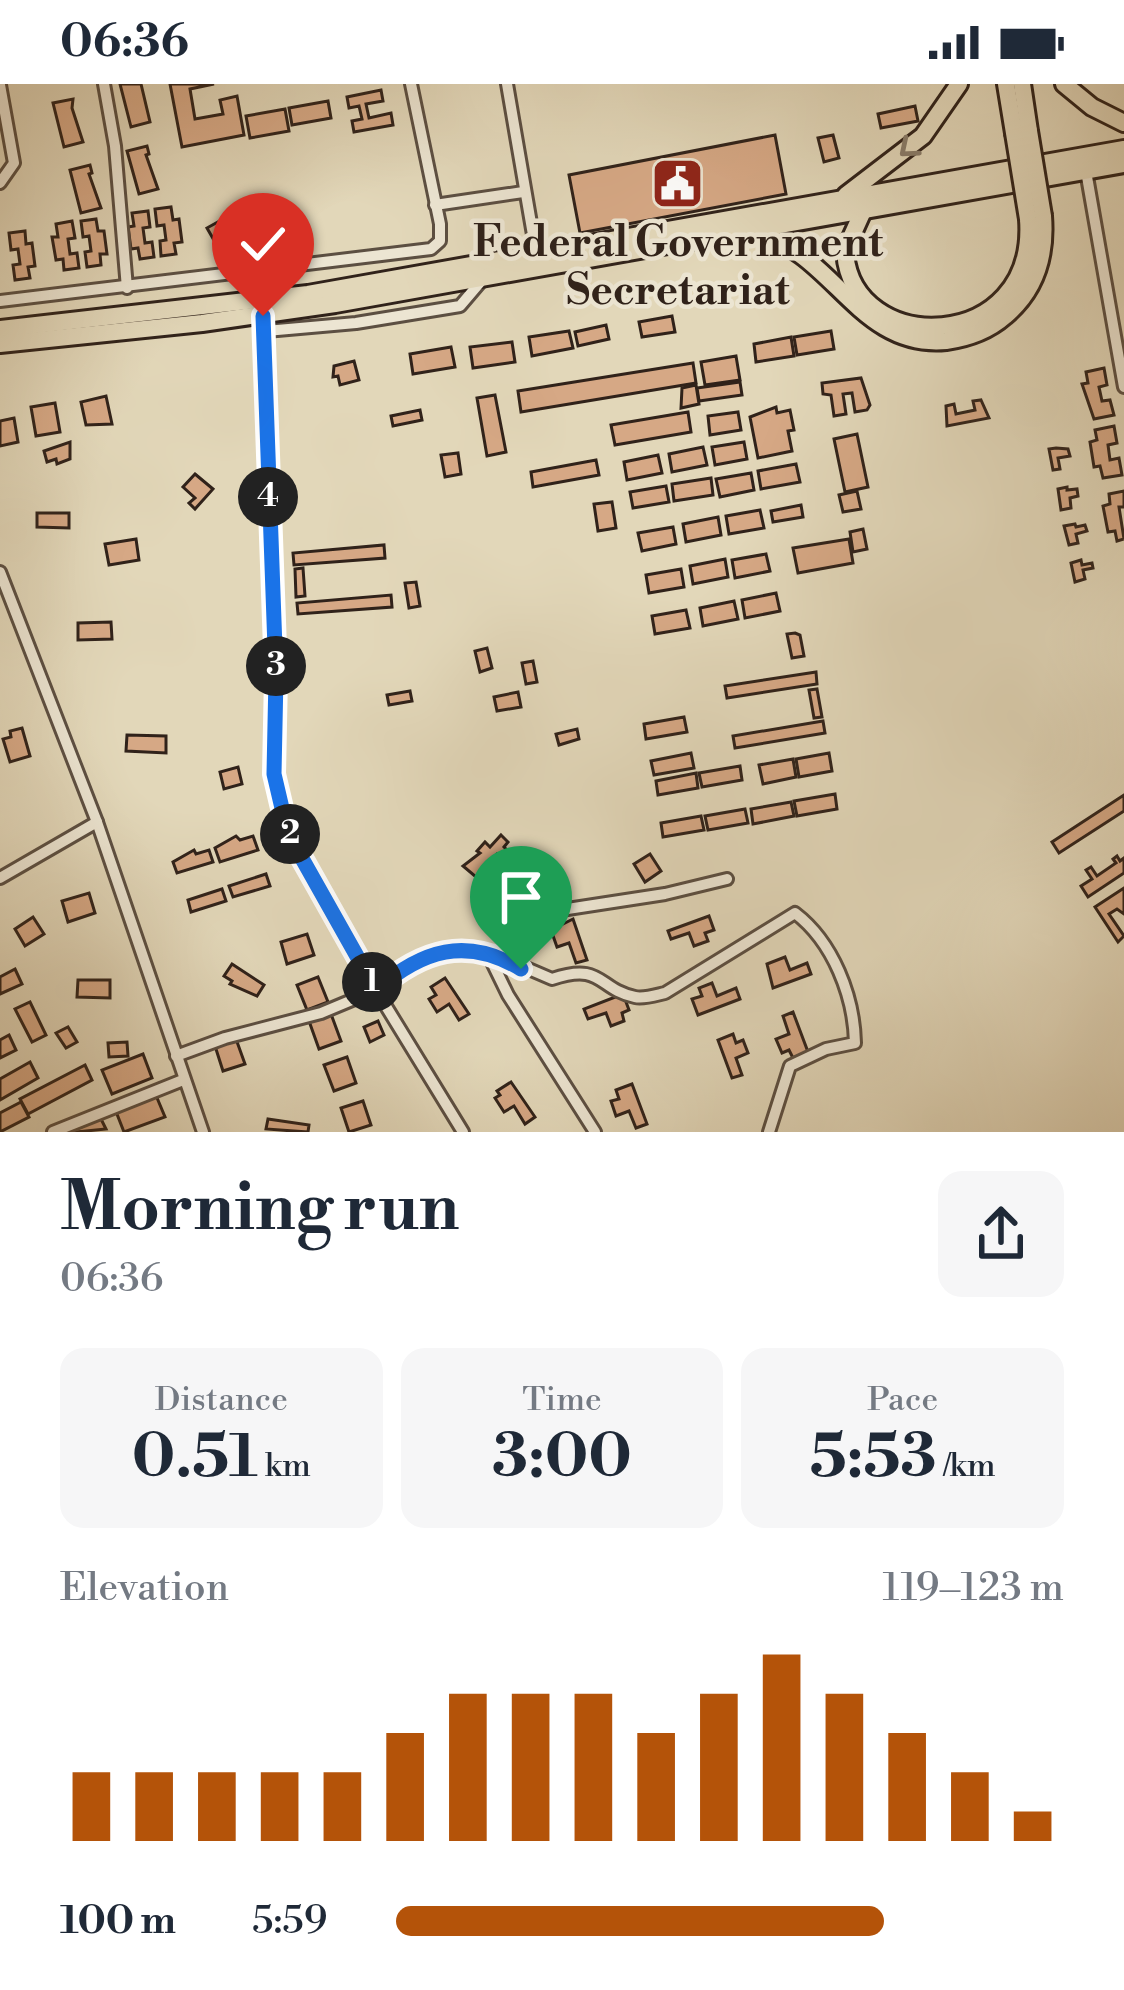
<!DOCTYPE html>
<html lang="en">
<head>
<meta charset="utf-8">
<style>
	body { margin:0; font-family:"Libre Bodoni",serif; background:#f6f6f7; color:#1f2937; height:100vh; display:flex; flex-direction:column; font-size:45px; white-space:nowrap }
	* { box-sizing:border-box; margin:0 }
	p { font-size:39px; color:#747a83 }
	.icon { flex:none; width:66px; height:66px; fill:none; stroke:currentColor; stroke-width:2; stroke-linecap:round; stroke-linejoin:round }
	.map { position:relative; height:1048px; overflow:hidden }
	.panel { display:flex; flex-direction:column; background:#fff; flex:1 }
	.panel>* { flex:none }
	.pin { position:absolute; display:grid; place-items:center; width:102px; height:102px; color:#fff; margin:-123px -51px; border-radius:50% 50% 50% 0; rotate:-45deg; box-shadow:0 0 12px #0007 }
	.pin .icon { rotate:45deg }
	.km { position:absolute; width:60px; height:60px; margin:-30px; border-radius:50%; background:#222; color:#fff; font-size:33px; line-height:60px; text-align:center }
	.round { display:grid; place-items:center; flex:none; width:126px; height:126px; border-radius:24px; background:#f6f6f7 }
	.headline { display:flex; align-items:center; justify-content:space-between; height:204px; padding:0 60px }
	h1 { font-size:66px; font-weight:800; line-height:90px }
	.stats { display:grid; grid-template-columns:repeat(3,1fr); gap:18px; height:204px; padding:12px 60px }
	.stats div { display:grid; align-content:center; border-radius:24px; background:#f6f6f7; text-align:center }
	.stats b { font-size:60px; font-weight:800 }
	.stats small { font-size:33px; font-weight:400 }
	.stats p { font-size:33px }
	.chart { height:336px; padding:24px 60px }
	.chart p { display:flex; justify-content:space-between }
	.chart svg { width:100%; height:216px; margin-top:12px; stroke:#b45309; stroke-width:6 }
	ul { padding:0 60px; list-style:none; font-size:39px }
	li { display:grid; grid-template-columns:192px 144px 1fr; align-items:center; height:90px }
	li i { height:30px; border-radius:15px; background:#b45309 }
	.status { display:flex; justify-content:space-between; align-items:center; height:84px; padding:0 60px; background:#fff; direction:ltr }
	.status svg { height:33px; fill:currentColor }
	.map>svg:first-child { display:block }
	.building { fill:#d6a885; stroke:#30221a; stroke-width:3 }
	.lines { fill:none; stroke-linecap:round; stroke-linejoin:round }
	.minor-casing { stroke:#5c4f42; stroke-width:16 }
	.highway-casing { stroke:#30221a; stroke-width:22 }
	.minor { stroke:#ece5d2; stroke-width:10 }
	.highway { stroke:#e2d7b9; stroke-width:16 }
	.highway-bridge-casing { stroke:#30221a; stroke-width:22; stroke-linecap:butt }
	.highway-bridge { stroke:#e2d7b9; stroke-width:16 }
	.oneway { stroke:#897c6a }
	.route-casing { stroke:#fff; stroke-width:24 }
	.route { stroke:#1a73e8; stroke-width:15 }
	.labels { text-anchor:middle; dominant-baseline:central; stroke-width:9; stroke-linejoin:round; paint-order:stroke }
	.poi-label { font-size:42px; font-weight:bold; fill:#30221a; stroke:#ece5d2 }
</style>
</head>
<body>
<div class="status"><b>06:36</b><svg viewBox="0 0 49 12"><path d="M0 12V9h3v3zM5 12V6h3v6zM10 12V3h3v9zM15 12V0h3v12zM26 1h20v11H26zM47 4h2v5h-2z"/></svg></div>
<div class="map">
<svg width="1124" height="1048" viewBox="0 0 1124 1048">
	<rect width="100%" height="100%" fill="#e2d7b9"/>
	<filter id="stains"><feTurbulence type="fractalNoise" baseFrequency=".00167" numOctaves="4"/><feColorMatrix values="0 0 0 0 .2 0 0 0 0 .09 0 0 0 0 .02 0 0 0 .5 -.17"/></filter>
	<radialGradient id="worn" r=".72"><stop offset=".6" stop-color="#630" stop-opacity="0"/><stop offset="1" stop-color="#630" stop-opacity=".3"/></radialGradient>
	<!-- building -->
	<g class="building">
		<polygon points="120,0 141,0 150,38 131,43"/>
		<polygon points="170,0 214,0 190,5 195,35 223,30 220,16 237,12 244,51 182,63"/>
		<polygon points="381,6 383,17 366,20 369,34 391,29 393,41 354,48 352,37 362,35 359,22 349,24 347,13"/>
		<polygon points="73,15 72,24 83,58 64,63 53,19"/>
		<polygon points="328,17 331,34 292,41 289,24"/>
		<polygon points="915,22 918,37 881,44 878,30"/>
		<polygon points="285,25 289,47 250,54 246,32"/>
		<polygon points="775,51 786,110 580,149 569,91"/>
		<polygon points="833,51 839,74 824,78 818,54"/>
		<polygon points="147,62 149,70 146,71 158,105 139,110 127,67"/>
		<polygon points="90,81 92,89 89,90 101,124 81,129 70,86"/>
		<polygon points="171,123 173,136 179,135 182,158 174,159 176,170 161,172 160,157 166,156 164,141 157,142 155,125"/>
		<polygon points="148,127 150,143 143,144 145,159 152,158 154,173 140,175 138,164 131,165 128,143 134,142 132,129"/>
		<polygon points="225,134 236,156 219,165 207,144"/>
		<polygon points="96,135 98,147 104,147 107,170 100,170 101,181 87,183 85,168 91,167 89,152 83,153 81,137"/>
		<polygon points="72,137 75,154 68,155 70,170 77,169 79,184 64,186 63,175 56,176 52,153 58,153 56,140"/>
		<polygon points="25,147 26,160 32,159 35,182 28,183 30,194 15,196 13,181 20,180 18,165 11,166 9,149"/>
		<polygon points="672,232 675,248 642,253 639,238"/>
		<polygon points="606,241 609,255 578,262 575,248"/>
		<polygon points="569,247 573,264 532,272 529,253"/>
		<polygon points="831,247 834,265 797,271 794,253"/>
		<polygon points="791,253 794,272 756,278 754,260"/>
		<polygon points="512,258 515,278 473,284 470,263"/>
		<polygon points="451,263 455,283 413,290 410,270"/>
		<polygon points="736,272 740,296 705,301 701,278"/>
		<polygon points="354,277 359,296 340,301 338,292 333,293 334,282"/>
		<polygon points="693,279 696,299 521,328 518,307"/>
		<polygon points="1104,284 1107,301 1099,303 1102,317 1110,316 1114,331 1094,335 1082,300 1088,299 1086,288"/>
		<polygon points="861,294 870,321 867,326 855,328 852,309 843,310 846,330 834,332 831,311 823,310 822,299"/>
		<polygon points="740,298 742,311 699,317 697,304"/>
		<polygon points="696,301 699,320 681,324 682,304"/>
		<polygon points="495,311 506,368 487,372 477,314"/>
		<polygon points="106,312 112,340 86,341 81,318"/>
		<polygon points="981,316 989,334 947,342 946,322 954,320 956,330 975,326 973,317"/>
		<polygon points="55,319 60,348 36,352 31,323"/>
		<polygon points="776,323 777,329 790,326 794,346 788,347 792,367 758,374 750,333"/>
		<polygon points="420,326 422,336 393,342 391,332"/>
		<polygon points="688,328 691,348 615,361 611,341"/>
		<polygon points="738,328 741,346 710,351 708,332"/>
		<polygon points="14,334 18,358 0,362 0,337"/>
		<polygon points="1114,342 1117,359 1108,361 1110,376 1119,374 1122,391 1103,394 1100,382 1094,383 1090,358 1097,356 1095,346"/>
		<polygon points="857,350 868,403 845,408 834,355"/>
		<polygon points="70,358 70,375 57,380 56,375 47,378 44,367"/>
		<polygon points="744,358 747,375 715,381 712,363"/>
		<polygon points="703,363 707,381 672,388 669,370"/>
		<polygon points="1056,364 1068,365 1070,372 1058,374 1060,385 1053,386 1049,365"/>
		<polygon points="458,369 461,390 445,393 441,371"/>
		<polygon points="658,371 662,389 627,396 624,378"/>
		<polygon points="596,376 599,391 533,403 531,388"/>
		<polygon points="796,380 800,398 761,405 758,387"/>
		<polygon points="751,389 754,406 720,413 716,395"/>
		<polygon points="195,390 213,405 195,425 189,419 195,414 183,403"/>
		<polygon points="711,394 713,411 674,417 672,400"/>
		<polygon points="666,402 669,418 633,424 630,408"/>
		<polygon points="1067,403 1067,406 1077,405 1078,412 1070,414 1071,424 1061,426 1058,405"/>
		<polygon points="857,407 861,425 843,428 839,411"/>
		<polygon points="1124,407 1124,423 1119,423 1124,455 1117,457 1115,447 1108,448 1103,422 1110,420 1109,410"/>
		<polygon points="612,418 616,444 598,447 594,420"/>
		<polygon points="801,421 803,433 773,438 771,427"/>
		<polygon points="760,426 764,444 729,450 726,432"/>
		<polygon points="37,429 69,429 69,444 37,443"/>
		<polygon points="718,433 721,451 686,458 683,440"/>
		<polygon points="1075,440 1076,443 1085,441 1087,447 1076,450 1078,459 1069,461 1064,442"/>
		<polygon points="673,443 676,460 642,467 638,449"/>
		<polygon points="863,445 867,465 853,468 850,448"/>
		<polygon points="136,455 139,476 109,481 105,460"/>
		<polygon points="849,455 853,479 798,489 793,464"/>
		<polygon points="384,461 385,474 294,481 293,469"/>
		<polygon points="766,470 770,487 735,494 732,476"/>
		<polygon points="725,475 728,493 693,500 690,482"/>
		<polygon points="1081,476 1082,481 1092,479 1093,484 1083,486 1085,495 1075,498 1071,479"/>
		<polygon points="303,484 305,512 296,513 295,485"/>
		<polygon points="681,485 684,503 649,509 646,491"/>
		<polygon points="416,498 420,522 409,524 405,499"/>
		<polygon points="776,509 780,527 745,534 742,516"/>
		<polygon points="391,511 392,523 298,530 297,519"/>
		<polygon points="734,517 738,535 703,542 700,524"/>
		<polygon points="686,526 690,544 655,550 652,532"/>
		<polygon points="111,538 112,555 78,556 78,539"/>
		<polygon points="795,549 800,551 804,572 792,574 787,550"/>
		<polygon points="487,564 492,584 480,588 475,567"/>
		<polygon points="533,577 537,598 526,600 522,579"/>
		<polygon points="816,588 817,600 727,614 725,602"/>
		<polygon points="817,605 822,633 814,634 809,606"/>
		<polygon points="410,607 412,617 389,621 387,611"/>
		<polygon points="518,608 521,623 497,627 494,613"/>
		<polygon points="684,633 687,648 646,655 644,640"/>
		<polygon points="823,637 825,649 735,664 733,652"/>
		<polygon points="22,644 30,672 10,678 3,655 11,653 10,647"/>
		<polygon points="577,645 579,655 559,661 556,650"/>
		<polygon points="127,651 166,652 166,669 126,667"/>
		<polygon points="691,669 694,684 654,691 651,677"/>
		<polygon points="829,669 832,687 799,693 796,675"/>
		<polygon points="793,675 796,693 763,700 759,681"/>
		<polygon points="740,682 742,696 702,703 699,689"/>
		<polygon points="238,683 242,700 224,705 220,688"/>
		<polygon points="696,689 698,704 658,711 656,697"/>
		<polygon points="835,710 837,725 797,732 794,717"/>
		<polygon points="1124,711 1124,727 1059,769 1052,758"/>
		<polygon points="791,718 794,732 753,740 751,725"/>
		<polygon points="745,725 748,739 708,746 705,732"/>
		<polygon points="701,732 704,746 663,753 661,739"/>
		<polygon points="501,751 508,758 504,763 508,767 502,774 497,770 492,775 498,780 484,796 476,793 463,782 480,769 477,767 485,758 490,763"/>
		<polygon points="236,752 240,756 253,752 258,766 220,778 215,764"/>
		<polygon points="194,766 196,770 209,766 213,778 177,789 173,778"/>
		<polygon points="650,770 661,787 645,798 634,780"/>
		<polygon points="1117,772 1120,777 1124,774 1124,789 1088,813 1081,802 1092,795 1086,786 1091,783 1097,792 1116,779 1113,775"/>
		<polygon points="266,790 270,802 233,813 229,802"/>
		<polygon points="1124,804 1124,830 1117,825 1109,830 1124,852 1118,858 1095,823"/>
		<polygon points="222,805 226,817 191,828 188,816"/>
		<polygon points="89,809 95,829 68,838 62,817"/>
		<polygon points="709,832 714,846 705,849 708,857 694,862 689,849 671,855 668,847"/>
		<polygon points="33,833 44,850 25,862 15,845"/>
		<polygon points="573,835 587,876 576,879 569,859 557,863 551,846"/>
		<polygon points="307,850 314,871 287,880 281,858"/>
		<polygon points="785,873 790,886 807,879 811,890 773,904 767,880"/>
		<polygon points="232,880 264,901 257,912 230,900 232,897 224,892"/>
		<polygon points="15,885 22,900 0,910 0,893"/>
		<polygon points="318,893 328,918 307,926 297,901"/>
		<polygon points="445,894 469,930 459,936 449,920 437,928 429,915 436,911 431,903"/>
		<polygon points="78,896 110,896 110,914 77,913"/>
		<polygon points="712,899 717,912 736,904 740,915 698,931 692,915 702,912 699,904"/>
		<polygon points="623,910 629,926 622,929 624,937 611,942 606,929 588,935 584,925"/>
		<polygon points="30,918 46,951 32,958 15,925"/>
		<polygon points="793,928 808,968 793,974 789,966 782,969 776,955 789,950 783,932"/>
		<polygon points="331,930 341,957 319,965 309,937"/>
		<polygon points="378,937 384,951 370,958 364,943"/>
		<polygon points="68,943 77,958 66,964 56,949"/>
		<polygon points="733,950 736,959 743,956 748,969 736,974 742,991 732,994 718,956"/>
		<polygon points="9,951 16,966 0,974 0,956"/>
		<polygon points="236,955 245,980 223,987 215,962"/>
		<polygon points="127,958 128,972 109,973 108,959"/>
		<polygon points="143,970 152,994 112,1010 102,986"/>
		<polygon points="347,973 356,999 334,1007 324,981"/>
		<polygon points="30,978 38,994 0,1016 0,995"/>
		<polygon points="85,981 92,996 28,1030 20,1015"/>
		<polygon points="511,998 535,1033 525,1040 514,1022 504,1028 495,1014 500,1011 497,1007"/>
		<polygon points="632,1000 647,1040 636,1044 629,1027 616,1032 611,1017 619,1015 616,1006"/>
		<polygon points="155,1009 165,1033 124,1048 115,1025"/>
		<polygon points="363,1017 371,1041 349,1048 341,1024"/>
		<polygon points="21,1018 29,1033 0,1048 0,1029"/>
		<polygon points="99,1031 106,1045 76,1048 74,1044"/>
		<polygon points="268,1035 309,1041 308,1048 266,1045"/>
	</g>
	<g class="lines">
		<defs>
			<g id="minor">
				<polyline points="104,0 115,62 127,204"/>
				<polyline points="507,0 537,174"/>
				<polyline points="0,1 14,79 0,99"/>
				<polyline points="1086,87 1124,303"/>
				<polyline points="435,121 523,108"/>
				<polyline points="0,217 431,165 440,157 440,140 411,0"/>
				<polyline points="264,232 276,592 274,690 285,737 376,906 463,1048"/>
				<polyline points="266,247 356,239 460,222 483,195"/>
				<polyline points="0,488 97,738 203,1048"/>
				<polyline points="0,794 97,738"/>
				<polyline points="489,872 508,911 595,1048"/>
				<polyline points="503,874 519,843 535,830 665,810 727,795"/>
				<path d="M 176,972 L 225,954 L 321,929 L 376,906 L 419,876 L 447,865 L 503,874 L 552,895 C 603,878 597,905 635,913 C 644,915 656,911 665,909 L 795,829 C 833,858 854,912 855,959 L 826,965 L 790,982 L 769,1048"/>
				<polyline points="53,1048 183,996"/>
			</g>
			<g id="highway">
				<polyline points="1006,0 1014,49"/>
				<polyline points="1022,0 1029,47"/>
				<polyline points="1064,0 1092,23 1124,39"/>
				<polyline points="846,111 923,52 959,0"/>
				<path d="M 863,127 L 845,167 C 851,274 1038,271 1028,135"/>
				<path d="M 758,150 C 834,169 859,265 946,257 C 968,254 988,247 1005,232 C 1036,206 1046,170 1043,132"/>
				<polyline points="0,245 308,210 1124,65"/>
				<polyline points="0,260 202,239 335,220 1124,80"/>
			</g>
		</defs>
		<!-- minor casing -->
		<use href="#minor" class="minor-casing"/>
		<!-- highway casing -->
		<use href="#highway" class="highway-casing"/>
		<!-- minor -->
		<use href="#minor" class="minor"/>
		<!-- highway -->
		<use href="#highway" class="highway"/>
		<defs>
			<g id="highway-bridge">
				<polyline points="1029,47 1043,132"/>
				<polyline points="1014,49 1028,135"/>
			</g>
		</defs>
		<!-- highway-bridge casing -->
		<use href="#highway-bridge" class="highway-bridge-casing"/>
		<!-- highway-bridge -->
		<use href="#highway-bridge" class="highway-bridge"/>
	</g>
	<!-- one-way arrows -->
	<defs><path id="oneway-chevron" d="M-2-3.5L2.5 0L-2 3.5" fill="none" stroke-width="1.6" stroke-linecap="round" stroke-linejoin="round" transform="scale(3)"/></defs>
	<use class="oneway" href="#oneway-chevron" transform="translate(908 65) rotate(140)"/>
	<g class="lines">
		<defs>
			<path id="route" d="M 263,232 L 276,592 L 274,690 L 285,737 L 295,762 L 376,906 C 422,866 466,852 521,885"/>
		</defs>
		<!-- route casing -->
		<use href="#route" class="route-casing"/>
		<!-- route -->
		<use href="#route" class="route"/>
	</g>
	<!-- icons -->
	<defs>
		<symbol id="civic-square" viewBox="-11 -11 22 22"><rect x="-9" y="-9" width="18" height="18" rx="4" fill="#8f2418" stroke="#ece5d2"/><path d="M-.6-6.5H3V-4.5H.6V-3L4-1V1h2V6H-6V1h2V-1L-.6-3ZM-1.2 2.5V6h2.4V2.5Z" fill="#fff"/></symbol>
	</defs>
	<g fill-rule="evenodd">
		<use href="#civic-square" x="648" y="70" width="59" height="59"/>
	</g>
	<g class="labels">
		<!-- poi labels -->
		<g class="poi-label">
			<text x="678" y="159">Federal Government<tspan x="678" dy="48">Secretariat</tspan></text>
		</g>
	</g>
	<rect width="100%" height="100%" filter="url(#stains)"/>
	<rect width="100%" height="100%" fill="url(#worn)"/>
</svg>
<div class="pin" style="left:521px;top:885px;background:#1e9e55"><svg class="icon" aria-label="arrive" viewBox="0 0 24 24"><path d="M6 21V4h12l-3 4 3 4H6"/></svg></div>
<div class="pin" style="left:263px;top:232px;background:#d93025"><svg class="icon" aria-label="check" viewBox="0 0 24 24"><path d="M5 12l5 5 9-10"/></svg></div>
<b class="km" style="left:372px;top:898px">1</b>
<b class="km" style="left:290px;top:750px">2</b>
<b class="km" style="left:276px;top:582px">3</b>
<b class="km" style="left:268px;top:413px">4</b>
</div>
<section class="panel">
<div class="headline"><div><h1>Morning run</h1><p>06:36</p></div><a class="round"><svg class="icon" aria-label="share" viewBox="0 0 24 24"><path d="M12 15V3M7 8l5-5 5 5M5 13v7h14v-7"/></svg></a></div>
<div class="stats">
<div><p>Distance</p><b>0.51<small> km</small></b></div>
<div><p>Time</p><b>3:00</b></div>
<div><p>Pace</p><b>5:53<small> /km</small></b></div>
</div>
<div class="chart"><p><span>Elevation</span>119–123 m</p>
<svg viewBox="0 0 160 44" preserveAspectRatio="none"><path d="M5 44V30M15 44V30M25 44V30M35 44V30M45 44V30M55 44V22M65 44V14M75 44V14M85 44V14M95 44V22M105 44V14M115 44V6M125 44V14M135 44V22M145 44V30M155 44V38"/></svg>
</div>
<ul>
<li><b>100 m</b>5:59<i style="width:73%"></i></li>
</ul>
</section>
</body>
</html>
